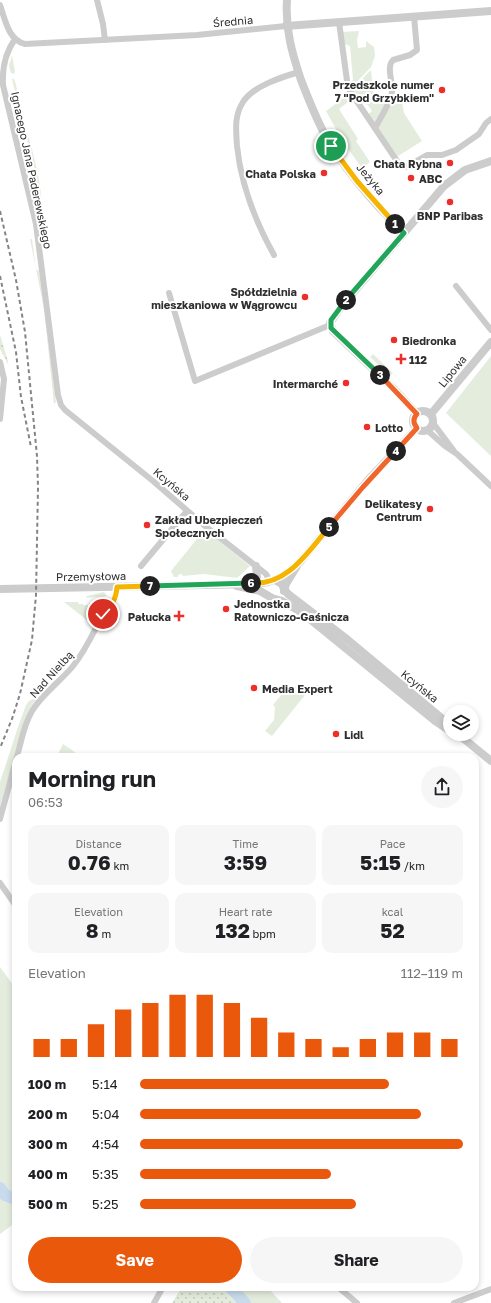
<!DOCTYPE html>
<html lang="en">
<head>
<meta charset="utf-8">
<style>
	body { margin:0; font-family:"Golos Text",sans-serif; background:#f6f6f6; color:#202124; height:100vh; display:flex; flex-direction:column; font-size:15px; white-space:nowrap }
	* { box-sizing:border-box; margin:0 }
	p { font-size:13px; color:#757577 }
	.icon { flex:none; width:22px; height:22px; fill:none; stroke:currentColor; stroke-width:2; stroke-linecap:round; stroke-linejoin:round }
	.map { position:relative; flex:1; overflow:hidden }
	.panel { position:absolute; left:12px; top:753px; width:467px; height:538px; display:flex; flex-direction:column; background:#fff; border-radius:12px; box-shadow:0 2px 6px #0003 }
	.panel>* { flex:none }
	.buttons { position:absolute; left:443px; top:705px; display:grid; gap:8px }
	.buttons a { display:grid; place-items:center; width:36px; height:36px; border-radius:50%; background:#fff; box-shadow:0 2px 6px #0003; font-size:20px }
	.pin { position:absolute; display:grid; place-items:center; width:34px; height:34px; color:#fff; margin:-17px; border:2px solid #fff; border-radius:50%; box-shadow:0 1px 4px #0007 }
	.km { position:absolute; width:20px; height:20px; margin:-10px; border-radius:50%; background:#222; color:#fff; font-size:11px; line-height:20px; text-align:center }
	.round { display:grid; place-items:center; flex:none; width:42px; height:42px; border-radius:21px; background:#f6f6f6 }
	.head { display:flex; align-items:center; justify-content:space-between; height:68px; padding:0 16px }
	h1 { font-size:22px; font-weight:700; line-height:30px }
	.stats { display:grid; grid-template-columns:repeat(3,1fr); gap:6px; height:68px; padding:4px 16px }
	.stats div { display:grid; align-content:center; border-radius:10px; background:#f6f6f6; text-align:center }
	.stats b { font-size:20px; font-weight:700 }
	.stats small { font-size:11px; font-weight:400 }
	.stats p { font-size:11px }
	.chart { height:112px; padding:8px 16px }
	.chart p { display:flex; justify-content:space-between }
	.chart svg { width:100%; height:72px; margin-top:4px; stroke:#ea580c; stroke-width:6 }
	.action { display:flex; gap:8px; margin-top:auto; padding:8px 16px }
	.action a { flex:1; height:46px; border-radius:24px; background:#ea580c; color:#fff; font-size:16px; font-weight:700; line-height:46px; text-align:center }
	.action a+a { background:#f6f6f6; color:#202124 }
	ul { padding:0 16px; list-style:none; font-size:13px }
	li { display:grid; grid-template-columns:64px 48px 1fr; align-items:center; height:30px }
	li i { height:10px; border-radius:5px; background:#ea580c }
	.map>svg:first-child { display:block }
	.green { fill:#e4eddd }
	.garden { fill:url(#garden-dots) }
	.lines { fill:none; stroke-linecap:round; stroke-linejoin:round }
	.river { stroke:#c8dbed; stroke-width:12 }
	.minor { stroke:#ccc; stroke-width:6 }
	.tertiary { stroke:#ccc; stroke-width:8 }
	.rail { stroke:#848484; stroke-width:2; stroke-dasharray:4 3; stroke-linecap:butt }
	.split-1-casing { stroke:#fff; stroke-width:8 }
	.split-2-casing { stroke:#fff; stroke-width:8 }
	.split-3-casing { stroke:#fff; stroke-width:8 }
	.split-4-casing { stroke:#fff; stroke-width:8 }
	.split-5-casing { stroke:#fff; stroke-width:8 }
	.split-6-casing { stroke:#fff; stroke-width:8 }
	.split-7-casing { stroke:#fff; stroke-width:8 }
	.split-8-casing { stroke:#fff; stroke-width:8 }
	.split-1 { stroke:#f5b400; stroke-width:5 }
	.split-2 { stroke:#22a559; stroke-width:5 }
	.split-3 { stroke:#22a559; stroke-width:5 }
	.split-4 { stroke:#f0652b; stroke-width:5 }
	.split-5 { stroke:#f0652b; stroke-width:5 }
	.split-6 { stroke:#f5b400; stroke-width:5 }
	.split-7 { stroke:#22a559; stroke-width:5 }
	.split-8 { stroke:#f5b400; stroke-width:5 }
	.poi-dot { fill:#ed2f2b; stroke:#fff; stroke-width:1.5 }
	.labels { text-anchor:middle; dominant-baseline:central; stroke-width:4; stroke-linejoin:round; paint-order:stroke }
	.street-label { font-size:11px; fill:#2f2f2f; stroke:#fff }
	.poi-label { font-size:11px; font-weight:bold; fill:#2f2f2f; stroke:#fff; text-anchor:start }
</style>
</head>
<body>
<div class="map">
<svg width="491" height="1303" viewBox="0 0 491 1303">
	<defs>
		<pattern id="garden-dots" width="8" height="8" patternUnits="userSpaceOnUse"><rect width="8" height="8" fill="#e4eddd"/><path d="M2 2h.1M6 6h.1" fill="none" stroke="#c4ccbe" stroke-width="1.8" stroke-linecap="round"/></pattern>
	</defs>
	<rect width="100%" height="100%" fill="#fff"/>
	<!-- green -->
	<g class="green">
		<polygon points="359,31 357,40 358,48 366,47 366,41 374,47 375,56 371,67 349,90 346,84 353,80 350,46 341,43 340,32"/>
		<polygon points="12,55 15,72 14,74 11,73 9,66"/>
		<polygon points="371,70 374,101 401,96 404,113 422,141 395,158 366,116 372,111 368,105 356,101 350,91"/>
		<path d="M 13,78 C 17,83 18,98 20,105 C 28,138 40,170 42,205 L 39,205 L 35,171 L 12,79 Z"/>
		<polygon points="345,97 348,102 339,109 358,139 356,141 370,162 362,168 343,142 326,111"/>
		<polygon points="30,239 32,239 36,269 39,271 56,402 54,404 44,309"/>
		<polygon points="373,354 393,373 390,376 370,357"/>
		<polygon points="491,356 491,456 446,413"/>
		<polygon points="205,529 250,566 237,578 204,574 183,576 182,574 178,575 178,577 174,577 171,571"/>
		<polygon points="104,592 107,596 86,598 87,596"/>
		<polygon points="64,602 78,602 79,604 83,604 83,605 89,605 89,603 106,603 99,611 94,609 88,621"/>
		<polygon points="306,685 321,685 324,687 313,693 309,690 272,736 265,731 274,720 275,707 273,705 286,689"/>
		<polygon points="33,699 37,699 33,703 26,716 0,807 0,782 17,730 26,705 29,701"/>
		<polygon points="63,744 82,757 64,757 58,754"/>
		<polygon points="0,967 16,989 16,1222 0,1234"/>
		<polygon points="220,1287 267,1287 282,1303 236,1303"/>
	</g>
	<!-- garden -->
	<g class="garden">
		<polygon points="0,335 8,361 8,364 0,349"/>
		<polygon points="182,1287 220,1287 236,1303 172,1303"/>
	</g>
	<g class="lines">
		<!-- river -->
		<g class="river">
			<polyline points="0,1188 5,1195 16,1199"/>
			<polyline points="230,1287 245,1303"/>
		</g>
		<!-- minor -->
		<g class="minor">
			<polyline points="97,0 103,24 105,40"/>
			<path d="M 0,5 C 5,19 8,40 25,44 L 197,35 L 286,26"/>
			<polyline points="339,22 348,88 401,167 406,167 427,155 442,155 456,150 479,134 486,123 491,119"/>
			<path d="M 15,39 C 5,53 2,68 3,85 L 36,224 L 58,395 L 61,405 L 65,410 L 153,481 L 205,526 L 266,574 L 270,581"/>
			<path d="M 375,128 C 380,118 392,101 392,91 C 393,82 386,67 393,60 L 410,55 L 417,50 L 414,16"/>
			<path d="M 274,255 C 255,221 241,184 237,146 C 236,130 234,116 243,102 C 253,86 282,77 299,72"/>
			<polyline points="456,286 491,330"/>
			<polyline points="169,293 195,381 330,325"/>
			<polyline points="0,362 4,379 0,419"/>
			<polyline points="433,423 454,451"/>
			<polyline points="427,430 445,446 457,454 491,486"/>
			<polyline points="141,566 187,511"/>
			<path d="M 17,757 C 21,742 24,724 32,711 C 42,694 61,681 73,666 C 86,650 93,633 102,616 C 104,612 108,610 111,607 C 115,601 117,594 117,587"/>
			<polyline points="0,819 16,760"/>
			<polyline points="0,883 16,906"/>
			<polyline points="338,1287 357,1303"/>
			<polyline points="154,1303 163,1287"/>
			<polyline points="454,1303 491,1289"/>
		</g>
		<!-- tertiary -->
		<g class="tertiary">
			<path d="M 287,0 C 285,29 292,53 301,80 C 308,98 315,116 324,133 C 344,170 374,204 404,233"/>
			<polyline points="286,26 491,11"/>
			<circle cx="423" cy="421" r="10"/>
			<polyline points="417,414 394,389 333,331 330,323 341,307 444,186 465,170 491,161"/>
			<polyline points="431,414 491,342"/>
			<polyline points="275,580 282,584 284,589 288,594 348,640 450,725"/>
			<polyline points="252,583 257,577 256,566"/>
			<polyline points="237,586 260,591 272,598 282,601 301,612 435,721 450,731"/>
			<polyline points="0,589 257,584 268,582 282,577 300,562 369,479 417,428"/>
			<polyline points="284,591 286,584 297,566"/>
			<polyline points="458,734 491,761"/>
		</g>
		<!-- rail -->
		<g class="rail">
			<polyline points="0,211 16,280 25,332 37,456 38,487 36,595 32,640 20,694 12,719 0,748"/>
			<polyline points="0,276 16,352 21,397 31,447"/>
		</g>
	</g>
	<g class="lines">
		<defs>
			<polyline id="split-1" points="331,146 357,181 395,224"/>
			<polyline id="split-2" points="346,300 404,233 395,224"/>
			<polyline id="split-3" points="346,300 331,320 331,328 380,375"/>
			<path id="split-4" d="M 380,375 L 417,414 C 413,418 413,423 417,428 L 396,451"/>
			<polyline id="split-5" points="329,527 363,487 396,451"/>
			<path id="split-6" d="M 251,583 C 287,586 308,552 329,527"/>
			<polyline id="split-7" points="150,586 251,583"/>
			<path id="split-8" d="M 103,614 C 112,606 116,599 117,587 L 150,586"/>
		</defs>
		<!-- split-1 casing -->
		<use href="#split-1" class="split-1-casing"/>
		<!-- split-2 casing -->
		<use href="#split-2" class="split-2-casing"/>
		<!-- split-3 casing -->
		<use href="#split-3" class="split-3-casing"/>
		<!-- split-4 casing -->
		<use href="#split-4" class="split-4-casing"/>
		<!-- split-5 casing -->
		<use href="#split-5" class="split-5-casing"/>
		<!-- split-6 casing -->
		<use href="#split-6" class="split-6-casing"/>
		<!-- split-7 casing -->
		<use href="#split-7" class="split-7-casing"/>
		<!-- split-8 casing -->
		<use href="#split-8" class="split-8-casing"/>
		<!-- split-1 -->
		<use href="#split-1" class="split-1"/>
		<!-- split-2 -->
		<use href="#split-2" class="split-2"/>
		<!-- split-3 -->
		<use href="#split-3" class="split-3"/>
		<!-- split-4 -->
		<use href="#split-4" class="split-4"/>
		<!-- split-5 -->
		<use href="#split-5" class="split-5"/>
		<!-- split-6 -->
		<use href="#split-6" class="split-6"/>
		<!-- split-7 -->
		<use href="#split-7" class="split-7"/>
		<!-- split-8 -->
		<use href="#split-8" class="split-8"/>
	</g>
	<!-- markers -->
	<g class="poi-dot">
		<circle cx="442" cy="90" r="4"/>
		<circle cx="450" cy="163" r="4"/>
		<circle cx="324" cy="173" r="4"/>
		<circle cx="411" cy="178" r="4"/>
		<circle cx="450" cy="202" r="4"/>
		<circle cx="305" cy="297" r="4"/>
		<circle cx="394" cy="340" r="4"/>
		<path d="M399 353h4v4h4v4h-4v4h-4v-4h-4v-4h4z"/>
		<circle cx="346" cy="383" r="4"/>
		<circle cx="367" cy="427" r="4"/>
		<circle cx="430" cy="509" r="4"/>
		<circle cx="147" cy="525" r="4"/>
		<circle cx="226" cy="609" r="4"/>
		<path d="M177 610h4v4h4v4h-4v4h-4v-4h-4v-4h4z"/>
		<circle cx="254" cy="688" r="4"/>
		<circle cx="336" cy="734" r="4"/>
	</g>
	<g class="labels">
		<!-- street labels -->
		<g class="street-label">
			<text transform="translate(233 21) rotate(-5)">Średnia</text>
			<text transform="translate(32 170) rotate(78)">Ignacego Jana Paderewskiego</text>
			<text transform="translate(371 179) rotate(50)">Jeżyka</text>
			<text transform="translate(452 371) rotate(-51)">Lipowa</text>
			<text transform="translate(172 484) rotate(40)">Kcyńska</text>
			<text transform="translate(91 576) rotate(-1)">Przemysłowa</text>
			<text transform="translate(51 674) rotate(-48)">Nad Nielbą</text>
			<text transform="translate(420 686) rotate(39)">Kcyńska</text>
		</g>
		<!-- poi labels -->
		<g class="poi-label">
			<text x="434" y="84" text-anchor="end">Przedszkole numer<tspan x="434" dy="13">7 "Pod Grzybkiem"</tspan></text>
			<text x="442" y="163" text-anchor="end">Chata Rybna</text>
			<text x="316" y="173" text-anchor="end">Chata Polska</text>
			<text x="419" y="178">ABC</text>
			<text x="450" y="215" text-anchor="middle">BNP Paribas</text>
			<text x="297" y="291" text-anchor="end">Spółdzielnia<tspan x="297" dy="13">mieszkaniowa w Wągrowcu</tspan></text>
			<text x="402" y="340">Biedronka</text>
			<text x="409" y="359">112</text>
			<text x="338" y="383" text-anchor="end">Intermarché</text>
			<text x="375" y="427">Lotto</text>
			<text x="422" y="503" text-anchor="end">Delikatesy<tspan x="422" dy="13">Centrum</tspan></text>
			<text x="155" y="519">Zakład Ubezpieczeń<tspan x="155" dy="13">Społecznych</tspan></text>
			<text x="234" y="603">Jednostka<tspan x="234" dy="13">Ratowniczo-Gaśnicza</tspan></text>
			<text x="171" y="616" text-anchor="end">Pałucka</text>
			<text x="262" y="688">Media Expert</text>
			<text x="344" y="734">Lidl</text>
		</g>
	</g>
</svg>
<div class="buttons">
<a><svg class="icon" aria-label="layers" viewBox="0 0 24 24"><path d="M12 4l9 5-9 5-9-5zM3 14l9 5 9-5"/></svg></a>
</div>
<div class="pin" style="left:331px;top:146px;background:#1e9e55"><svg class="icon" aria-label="arrive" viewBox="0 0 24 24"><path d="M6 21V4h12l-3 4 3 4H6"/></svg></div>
<div class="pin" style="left:103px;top:614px;background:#d93025"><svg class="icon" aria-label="check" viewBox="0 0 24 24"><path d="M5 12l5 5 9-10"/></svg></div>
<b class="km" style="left:395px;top:224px">1</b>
<b class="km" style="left:346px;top:300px">2</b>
<b class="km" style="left:380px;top:375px">3</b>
<b class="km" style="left:396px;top:451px">4</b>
<b class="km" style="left:329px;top:527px">5</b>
<b class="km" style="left:251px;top:583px">6</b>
<b class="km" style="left:150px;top:586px">7</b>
<section class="panel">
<div class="head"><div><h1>Morning run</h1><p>06:53</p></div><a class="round"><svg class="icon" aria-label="share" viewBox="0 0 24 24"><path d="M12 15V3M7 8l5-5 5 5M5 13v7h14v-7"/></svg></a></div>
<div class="stats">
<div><p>Distance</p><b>0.76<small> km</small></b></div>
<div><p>Time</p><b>3:59</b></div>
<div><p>Pace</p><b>5:15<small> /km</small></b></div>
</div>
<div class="stats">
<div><p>Elevation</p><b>8<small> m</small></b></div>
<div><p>Heart rate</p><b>132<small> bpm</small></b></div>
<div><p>kcal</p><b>52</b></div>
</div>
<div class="chart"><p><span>Elevation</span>112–119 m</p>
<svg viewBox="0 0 160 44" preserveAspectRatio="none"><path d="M5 44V33M15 44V33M25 44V24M35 44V15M45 44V11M55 44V6M65 44V6M75 44V11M85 44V20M95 44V29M105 44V33M115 44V38M125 44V33M135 44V29M145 44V29M155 44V33"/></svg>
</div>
<ul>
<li><b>100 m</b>5:14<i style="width:77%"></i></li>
<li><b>200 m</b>5:04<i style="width:87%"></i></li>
<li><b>300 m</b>4:54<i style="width:100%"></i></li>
<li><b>400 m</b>5:35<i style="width:59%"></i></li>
<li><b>500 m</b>5:25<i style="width:67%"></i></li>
</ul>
<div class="action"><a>Save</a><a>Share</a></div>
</section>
</div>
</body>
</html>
